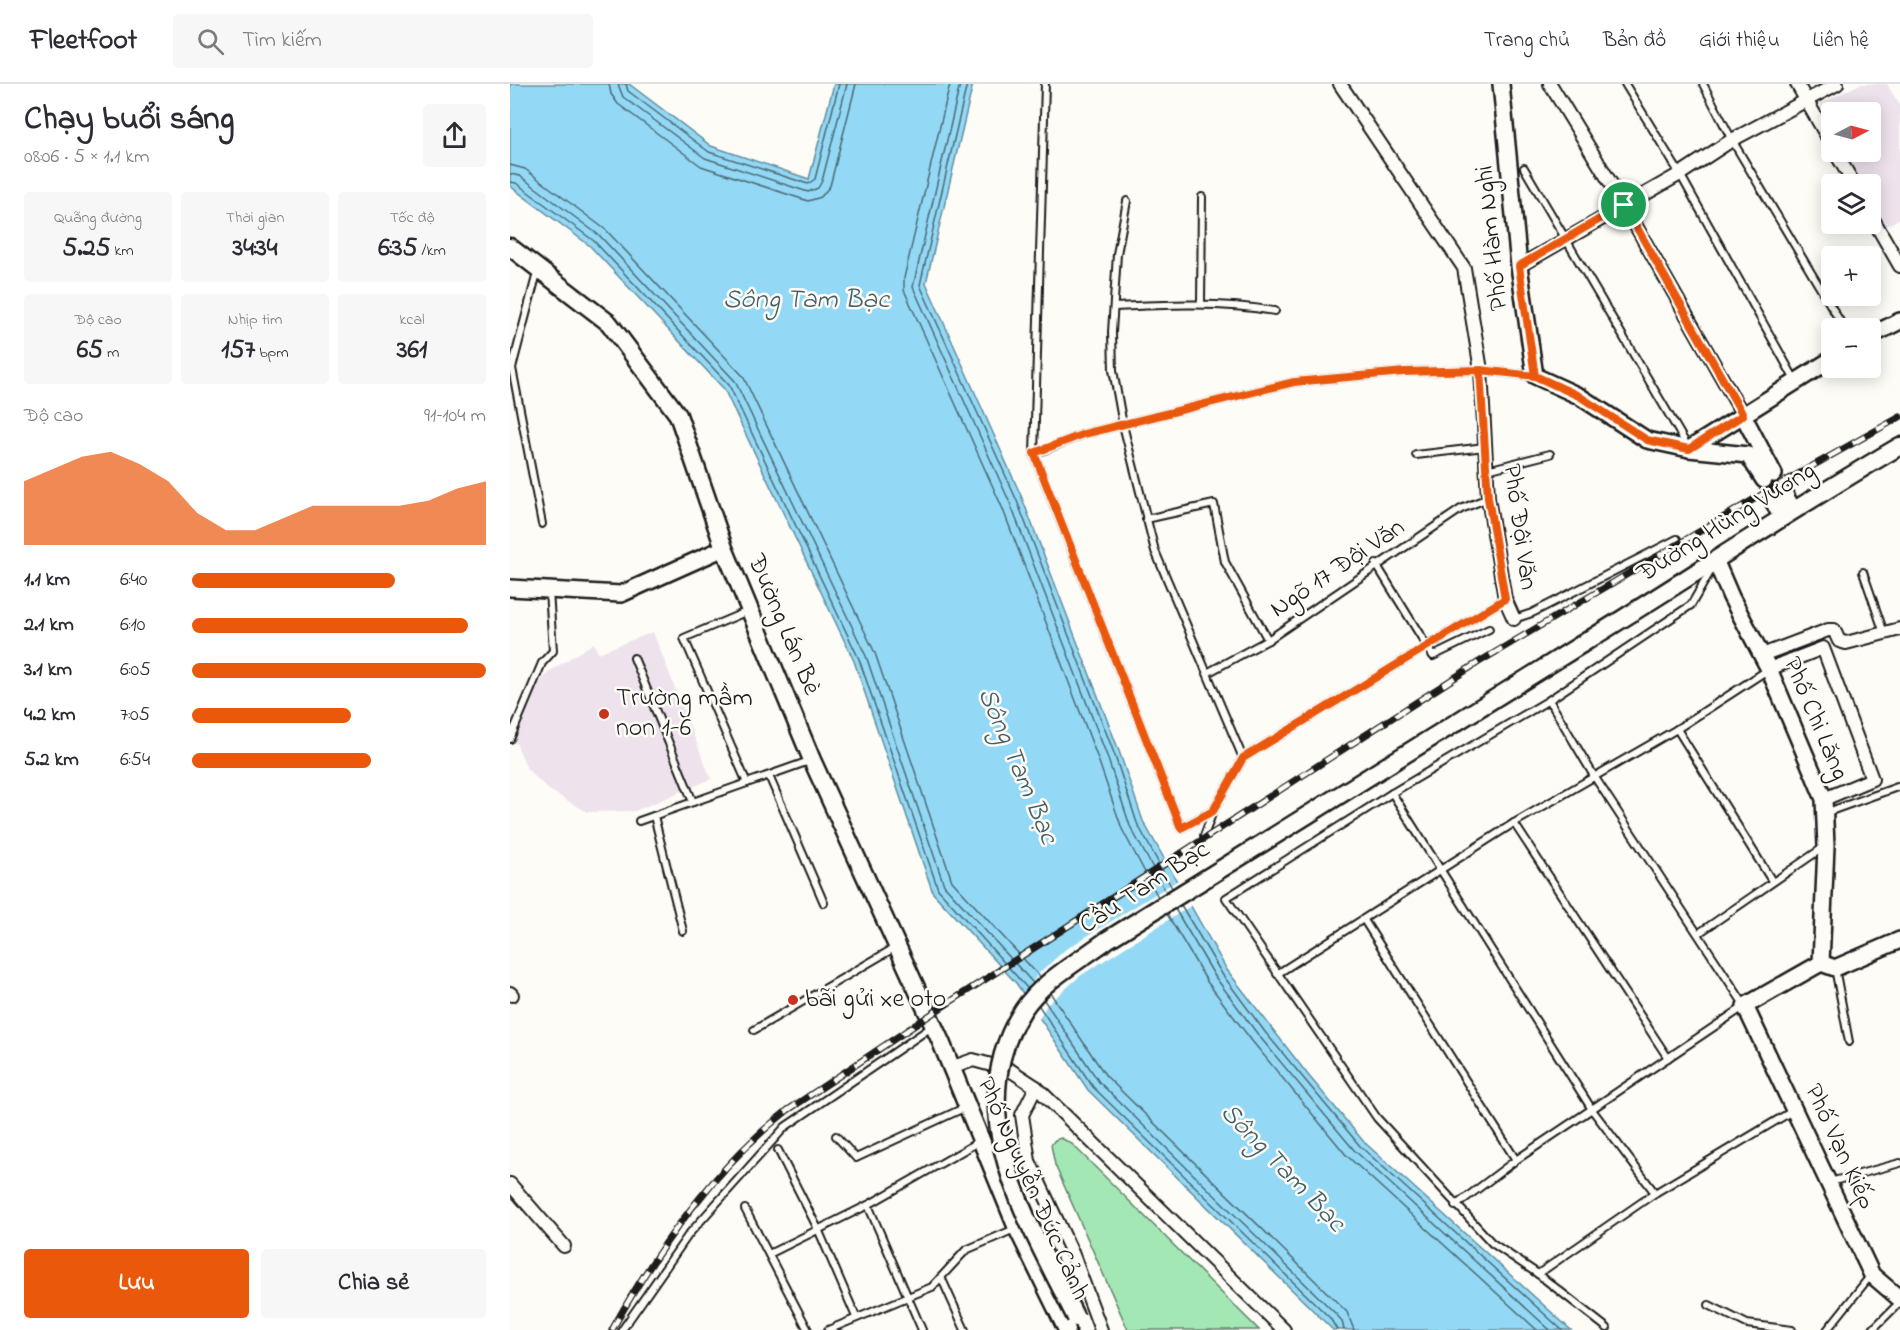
<!DOCTYPE html>
<html lang="vi">
<head>
<meta charset="utf-8">
<style>
	body { margin:0; font-family:"Indie Flower",sans-serif; background:#f7f7f7; color:#2b2b33; height:100vh; display:flex; flex-direction:column; font-size:22px; white-space:nowrap }
	* { box-sizing:border-box; margin:0 }
	p { font-size:20px; color:#7c7c81 }
	.icon { flex:none; width:33px; height:33px; fill:none; stroke:currentColor; stroke-width:2; stroke-linecap:round; stroke-linejoin:round }
	.map { position:relative; flex:1; overflow:hidden }
	.details { display:flex; flex-direction:column; background:#fff; width:510px }
	.details>* { flex:none }
	.needle { width:39px; rotate:84deg }
	.fabs { position:absolute; left:1311px; top:18px; display:grid; gap:12px }
	.fabs a { display:grid; place-items:center; width:60px; height:60px; border-radius:6px; background:#fff; box-shadow:0 3px 15px #0003; font-size:30px }
	.pin { position:absolute; display:grid; place-items:center; width:51px; height:51px; color:#fff; margin:-26px; border:3px solid #fff; border-radius:50%; box-shadow:0 2px 6px #0007 }
	.round { display:grid; place-items:center; flex:none; width:63px; height:63px; border-radius:6px; background:#f7f7f7 }
	.overview { display:flex; align-items:center; justify-content:space-between; height:102px; padding:0 24px }
	h1 { font-size:33px; font-weight:700; line-height:45px }
	.metrics { display:grid; grid-template-columns:repeat(3,1fr); gap:9px; height:102px; padding:6px 24px }
	.metrics div { display:grid; align-content:center; border-radius:6px; background:#f7f7f7; text-align:center }
	.metrics b { font-size:26px; font-weight:700 }
	.metrics small { font-size:16px; font-weight:400 }
	.metrics p { font-size:16px }
	.chart { height:168px; padding:12px 24px }
	.chart p { display:flex; justify-content:space-between }
	.chart svg { width:100%; height:108px; margin-top:6px; fill:#ea580c; opacity:.7 }
	.action { display:flex; gap:12px; margin-top:auto; padding:12px 24px }
	.action a { flex:1; height:69px; border-radius:6px; background:#ea580c; color:#fff; font-size:24px; font-weight:700; line-height:69px; text-align:center }
	.action a+a { background:#f7f7f7; color:#2b2b33 }
	ul { padding:0 24px; list-style:none; font-size:20px }
	li { display:grid; grid-template-columns:96px 72px 1fr; align-items:center; height:45px }
	li i { height:15px; border-radius:8px; background:#ea580c }
	header { display:flex; align-items:center; gap:36px; box-sizing:border-box; height:84px; padding:0 30px; background:#fff; border-bottom:2px solid #e1e1e2 }
	header strong { font-size:28px }
	nav { display:flex; gap:33px; margin-inline-start:auto; font-size:21px }
	.search { width:420px; height:54px; background:#f7f7f7; display:flex; align-items:center; gap:15px; box-sizing:border-box; padding:0 21px; border-radius:6px; color:#7c7c81; font-size:22px }
	main { display:flex; flex:1; min-height:0 }
	.map>svg:first-child { display:block }
	.built { fill:#eee3ed }
	.green { fill:#a3e8b4; stroke:#608268; stroke-width:1.5 }
	.water { fill:#93d9f5; stroke:#638d9e; stroke-width:1.5 }
	.pier { fill:#fdfcf7 }
	.lines { fill:none; stroke-linecap:round; stroke-linejoin:round }
	.shore { stroke:#4c6873; stroke-width:1.5 }
	.tertiary-tunnel { stroke:#dbdad6; stroke-width:15; stroke-dasharray:15 8; stroke-linecap:butt }
	.service-casing { stroke:#1c1c1c; stroke-width:10 }
	.minor-casing { stroke:#1c1c1c; stroke-width:16 }
	.tertiary-casing { stroke:#1c1c1c; stroke-width:20 }
	.secondary-casing { stroke:#1c1c1c; stroke-width:21 }
	.service { stroke:#fdfcf7; stroke-width:6 }
	.minor { stroke:#fdfcf7; stroke-width:12 }
	.tertiary { stroke:#fdfcf7; stroke-width:15 }
	.secondary { stroke:#fdfcf7; stroke-width:16 }
	.rail-casing { stroke:#1c1c1c; stroke-width:7 }
	.rail { stroke:#fdfcf7; stroke-width:4.5; stroke-dasharray:14; stroke-linecap:butt }
	.secondary-bridge-casing { stroke:#1c1c1c; stroke-width:21; stroke-linecap:butt }
	.secondary-bridge { stroke:#fdfcf7; stroke-width:16 }
	.route-casing { stroke:#fff; stroke-width:12 }
	.route { stroke:#ea580c; stroke-width:8 }
	.poi-dot { fill:#c8321e; stroke:#fdfcf7; stroke-width:2 }
	.labels { text-anchor:middle; dominant-baseline:central; stroke-width:5; stroke-linejoin:round; paint-order:stroke }
	.street-label { font-size:26px; fill:#1c1c1c; stroke:#fdfcf7 }
	.poi-label { font-size:26px; fill:#1c1c1c; stroke:#fdfcf7; text-anchor:start }
	.water-label { font-size:27px; font-style:italic; fill:#465e68; stroke:#fdfcf7 }
</style>
</head>
<body>
<header>
<strong>Fleetfoot</strong>
<div class="search"><svg class="icon" aria-label="search" viewBox="0 0 24 24"><circle cx="10" cy="10" r="6"/><path d="M15 15l6 6"/></svg>Tìm kiếm</div>
<nav><a>Trang chủ</a><a>Bản đồ</a><a>Giới thiệu</a><a>Liên hệ</a></nav>
</header>
<main>
<section class="details">
<div class="overview"><div><h1>Chạy buổi sáng</h1><p>08:06 · 5 × 1.1 km</p></div><a class="round"><svg class="icon" aria-label="share" viewBox="0 0 24 24"><path d="M12 15V3M7 8l5-5 5 5M5 13v7h14v-7"/></svg></a></div>
<div class="metrics">
<div><p>Quãng đường</p><b>5.25<small> km</small></b></div>
<div><p>Thời gian</p><b>34:34</b></div>
<div><p>Tốc độ</p><b>6:35<small> /km</small></b></div>
</div>
<div class="metrics">
<div><p>Độ cao</p><b>65<small> m</small></b></div>
<div><p>Nhịp tim</p><b>157<small> bpm</small></b></div>
<div><p>kcal</p><b>361</b></div>
</div>
<div class="chart"><p><span>Độ cao</span>91–104 m</p>
<svg viewBox="0 0 160 44" preserveAspectRatio="none"><path d="M0 44V18L10 13L20 8L30 6L40 11L50 18L60 31L70 38L80 38L90 33L100 28L110 28L120 28L130 28L140 26L150 21L160 18V44z"/></svg>
</div>
<ul>
<li><b>1.1 km</b>6:40<i style="width:69%"></i></li>
<li><b>2.1 km</b>6:10<i style="width:94%"></i></li>
<li><b>3.1 km</b>6:05<i style="width:100%"></i></li>
<li><b>4.2 km</b>7:05<i style="width:54%"></i></li>
<li><b>5.2 km</b>6:54<i style="width:61%"></i></li>
</ul>
<div class="action"><a>Lưu</a><a>Chia sẻ</a></div>
</section>
<div class="map">
<svg width="1390" height="1246" viewBox="0 0 1390 1246">
	<rect width="100%" height="100%" fill="#fdfcf7"/>
	<filter id="ink" filterUnits="userSpaceOnUse"><feTurbulence type="fractalNoise" baseFrequency=".0167" numOctaves="2"/><feDisplacementMap in="SourceGraphic" scale="12" xChannelSelector="R" yChannelSelector="G"/><feConvolveMatrix kernelMatrix="1 2 1 2 8 2 1 2 1" color-interpolation-filters="sRGB"/></filter>
	<g filter="url(#ink)">
		<!-- built -->
		<g class="built">
			<polygon points="1350,0 1377,0 1390,22 1390,134 1375,143 1361,115 1360,100 1353,100 1335,68 1360,68 1360,28 1322,28 1321,42 1310,20"/>
			<polygon points="143,548 201,695 125,727 77,728 39,706 17,685 4,654 23,606 40,587 84,559 88,569"/>
		</g>
		<!-- green -->
		<polygon class="green" points="551,1054 562,1060 749,1246 618,1246 545,1081 541,1061 545,1056"/>
		<!-- water -->
		<polygon class="water" points="0,0 119,0 201,62 299,95 324,0 463,0 416,199 512,414 609,667 633,737 717,886 798,991 854,1058 1061,1246 823,1246 578,1006 506,899 423,809 344,577 214,305 80,162 0,102"/>
		<!-- pier -->
		<polygon class="pier" points="668,796 682,821 570,892 537,921 528,937 512,913 527,891 556,865"/>
		<g class="lines">
			<!-- shore -->
			<g class="shore">
				<polyline points="99,0 101,10 108,20 191,82 298,117 311,113 320,102 346,0"/>
				<polyline points="108,0 113,13 195,74 298,108 308,104 312,97 337,0"/>
				<polyline points="116,0 118,7 199,68 298,100 305,95 329,0"/>
				<polyline points="440,0 394,194 394,206 492,423 588,675 612,745 648,813"/>
				<polyline points="450,0 403,203 500,419 597,672 620,742 656,808"/>
				<polyline points="457,0 410,201 507,417 604,669 627,739 662,804"/>
				<polyline points="0,81 15,85 96,146 233,292 365,569 442,797 530,893"/>
				<polyline points="0,90 10,92 90,152 225,297 356,572 434,801 523,899"/>
				<polyline points="0,98 6,99 84,157 219,301 349,575 428,805 518,905"/>
				<polyline points="671,821 712,890 755,948 850,1062 1052,1246"/>
				<polyline points="665,825 706,894 749,952 844,1066 1040,1246"/>
				<polyline points="657,830 698,899 742,957 837,1072 1027,1246"/>
				<polyline points="541,910 596,992 837,1228 844,1246"/>
				<polyline points="534,916 589,998 825,1229 832,1237 834,1246"/>
				<polyline points="529,922 583,1003 820,1234 827,1246"/>
			</g>
			<!-- tertiary-tunnel -->
			<g class="tertiary-tunnel">
				<polyline points="1264,390 1275,411"/>
				<polyline points="1254,396 1263,417"/>
			</g>
			<defs>
				<g id="service">
					<polyline points="535,0 524,370 671,744 703,727"/>
					<polyline points="1115,0 1170,90 1285,296"/>
					<polyline points="1193,0 1222,56 1334,244"/>
					<polyline points="1014,84 1178,363"/>
					<polyline points="617,117 607,170 602,248 603,286 613,341 645,467 733,674 703,727 694,752"/>
					<polyline points="28,185 2,284 32,440"/>
					<polyline points="691,219 692,113"/>
					<path d="M 604,223 C 659,220 711,218 765,227"/>
					<polyline points="524,370 574,350 784,298 894,288 971,286 1023,292"/>
					<polyline points="906,371 975,363"/>
					<polyline points="977,386 1040,370"/>
					<polyline points="636,435 704,420 715,478 758,556"/>
					<polyline points="866,480 923,572 979,545"/>
					<polyline points="1203,483 1181,521 1039,616 882,709 716,814 867,1034 982,1159 1028,1190 1145,1109 1284,1026"/>
					<polyline points="1353,488 1374,549"/>
					<polyline points="1004,535 1022,529 1167,455"/>
					<polyline points="124,574 183,718"/>
					<polyline points="699,588 758,556 951,425 978,414"/>
					<polyline points="1167,645 1262,797"/>
					<polyline points="0,655 32,579 43,567 39,507"/>
					<polyline points="733,674 995,515"/>
					<polyline points="259,692 314,819"/>
					<polyline points="237,699 174,554 238,527"/>
					<polyline points="882,709 1083,1027 1145,1109"/>
					<polyline points="1315,729 1390,702"/>
					<polyline points="144,732 173,847"/>
					<polyline points="129,737 302,676"/>
					<polyline points="1004,739 1158,974"/>
					<polyline points="854,836 1006,1076"/>
					<polyline points="1189,849 1314,763"/>
					<polyline points="1325,884 1339,958"/>
					<polyline points="767,890 1004,739 1167,645 1259,585"/>
					<polyline points="244,946 386,863"/>
					<polyline points="326,1052 346,1074 456,1023"/>
					<polyline points="268,1066 308,1145 346,1233"/>
					<polyline points="1320,1098 1390,1079"/>
					<polyline points="358,1121 412,1246"/>
					<polyline points="945,1122 1006,1076 1235,922 1084,692 1039,616"/>
					<polyline points="235,1125 298,1246"/>
					<polyline points="259,1170 358,1121 470,1057"/>
					<polyline points="1028,1190 1097,1244"/>
					<polyline points="431,1193 455,1246"/>
					<polyline points="1199,1221 1237,1240 1282,1246"/>
					<polyline points="112,1246 179,1150 275,1043 423,942"/>
					<polyline points="318,1246 422,1203 456,1166 507,1144"/>
					<polyline points="1317,1246 1361,1191"/>
					<polyline points="1362,1246 1390,1218"/>
				</g>
				<g id="minor">
					<polyline points="830,0 954,184 971,286 978,414 995,515 1004,535"/>
					<polyline points="1040,0 1114,121 1233,331"/>
					<polyline points="1287,0 1322,61"/>
					<polyline points="1325,68 1344,100"/>
					<polyline points="1360,130 1390,182"/>
					<polyline points="1009,182 1170,90 1222,56 1327,0"/>
					<polyline points="1252,571 1318,546 1324,546 1329,557 1336,559 1390,545"/>
					<polyline points="1259,585 1313,564 1362,695 1314,715"/>
					<polyline points="0,909 2,911"/>
					<polyline points="441,984 463,976 500,986 526,1003 774,1246"/>
					<polyline points="526,1003 512,1031 519,1077 563,1171 591,1246"/>
					<polyline points="0,1100 54,1162"/>
				</g>
				<g id="tertiary">
					<polyline points="991,0 1009,182 1025,292 1069,312 1137,356 1179,365 1238,371 1254,396"/>
					<polyline points="1360,252 1390,237"/>
					<polyline points="1233,331 1264,390"/>
					<polyline points="1179,365 1322,275"/>
					<polyline points="1275,411 1283,425"/>
					<polyline points="1263,417 1271,433"/>
					<polyline points="1206,478 1221,513 1259,585 1314,715 1316,762 1311,879 1235,922 1362,1191 1390,1215"/>
					<polyline points="0,504 111,510 214,464"/>
					<polyline points="1311,879 1325,884 1390,856"/>
				</g>
				<g id="secondary">
					<polyline points="0,163 99,239 168,331 214,464 302,676 431,958 507,1144 557,1246"/>
					<path d="M 1072,560 C 1179,494 1282,425 1390,362"/>
				</g>
			</defs>
			<!-- service casing -->
			<use href="#service" class="service-casing"/>
			<!-- minor casing -->
			<use href="#minor" class="minor-casing"/>
			<!-- tertiary casing -->
			<use href="#tertiary" class="tertiary-casing"/>
			<!-- secondary casing -->
			<use href="#secondary" class="secondary-casing"/>
			<!-- service -->
			<use href="#service" class="service"/>
			<!-- minor -->
			<use href="#minor" class="minor"/>
			<!-- tertiary -->
			<use href="#tertiary" class="tertiary"/>
			<!-- secondary -->
			<use href="#secondary" class="secondary"/>
			<defs>
				<path id="rail" d="M 102,1246 C 145,1167 207,1081 278,1026 L 429,925 L 969,578 L 1263,404 L 1390,333"/>
			</defs>
			<!-- rail casing -->
			<use href="#rail" class="rail-casing"/>
			<!-- rail -->
			<use href="#rail" class="rail"/>
			<defs>
				<path id="secondary-bridge" d="M 566,1234 C 520,1140 447,1029 513,926 C 532,897 569,877 597,856 L 1072,560"/>
			</defs>
			<!-- secondary-bridge casing -->
			<use href="#secondary-bridge" class="secondary-bridge-casing"/>
			<!-- secondary-bridge -->
			<use href="#secondary-bridge" class="secondary-bridge"/>
		</g>
	</g>
	<g class="lines" filter="url(#ink)">
		<defs>
			<polyline id="route" points="1114,121 1009,182 1025,292 970,286 894,288 784,298 574,350 524,369 671,744 703,727 733,674 995,515 978,414 970,286 1025,292 1069,312 1137,356 1179,365 1233,331 1114,121"/>
		</defs>
		<!-- route casing -->
		<use href="#route" class="route-casing"/>
		<!-- route -->
		<use href="#route" class="route"/>
	</g>
	<!-- markers -->
	<g class="poi-dot">
		<circle cx="94" cy="630" r="6"/>
		<circle cx="283" cy="916" r="6"/>
	</g>
	<g class="labels">
		<!-- street labels -->
		<g class="street-label">
			<text transform="translate(983 154) rotate(-96)">Phố Hàm Nghi</text>
			<text transform="translate(1217 439) rotate(-32)">Đường Hùng Vương</text>
			<text transform="translate(1009 443) rotate(82)">Phố Đội Văn</text>
			<text transform="translate(828 485) rotate(-34)">Ngõ 17 Đội Văn</text>
			<text transform="translate(273 541) rotate(67)">Đường Lán Bè</text>
			<text transform="translate(1305 635) rotate(67)">Phố Chi Lăng</text>
			<text transform="translate(635 804) rotate(-33)">Cầu Tam Bạc</text>
			<text transform="translate(1329 1063) rotate(65)">Phố Vạn Kiếp</text>
			<text transform="translate(522 1105) rotate(66)">Phố Nguyễn Đức Cảnh</text>
		</g>
		<!-- poi labels -->
		<g class="poi-label">
			<text x="106" y="615">Trường mầm<tspan x="106" dy="30">non 1-6</tspan></text>
			<text x="295" y="916">bãi gửi xe oto</text>
		</g>
		<!-- water labels -->
		<g class="water-label">
			<text x="296" y="216">Sông Tam Bạc</text>
			<text transform="translate(507 682) rotate(67)">Sông Tam Bạc</text>
			<text transform="translate(772 1084) rotate(46)">Sông Tam Bạc</text>
		</g>
	</g>
</svg>
<div class="fabs">
<a><svg class="needle" viewBox="-14 -14 28 28"><path d="M0-13l5 13h-10z" fill="#e53935"/><path d="M0 13l5-13h-10z" fill="#7c7c81"/></svg></a>
<a><svg class="icon" aria-label="layers" viewBox="0 0 24 24"><path d="M12 4l9 5-9 5-9-5zM3 14l9 5 9-5"/></svg></a>
<a>+</a>
<a>−</a>
</div>
<div class="pin" style="left:1114px;top:121px;background:#1e9e55"><svg class="icon" aria-label="arrive" viewBox="0 0 24 24"><path d="M6 21V4h12l-3 4 3 4H6"/></svg></div>
</div>
</main>
</body>
</html>
